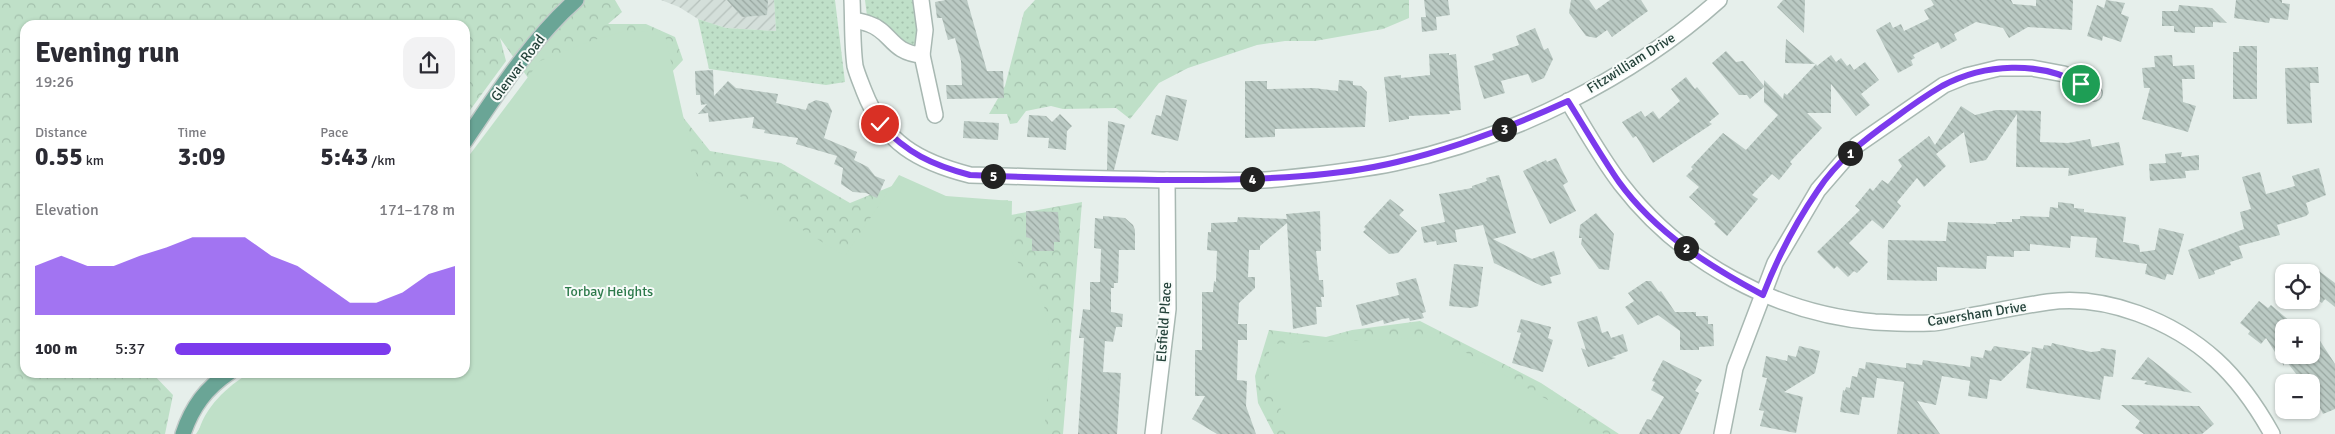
<!DOCTYPE html>
<html lang="en">
<head>
<meta charset="utf-8">
<style>
	body { margin:0; font-family:Signika,sans-serif; background:#f2f2f3; color:#2b2b33; height:100vh; display:flex; flex-direction:column; font-size:19px; white-space:nowrap }
	* { box-sizing:border-box; margin:0 }
	p { font-size:16px; color:#7c7c81 }
	.icon { flex:none; width:28px; height:28px; fill:none; stroke:currentColor; stroke-width:2; stroke-linecap:round; stroke-linejoin:round }
	.map { position:relative; flex:1; overflow:hidden }
	.details { position:absolute; left:20px; top:20px; width:450px; height:358px; display:flex; flex-direction:column; background:#fff; border-radius:15px; box-shadow:0 1px 4px #0004 }
	.details>* { flex:none }
	.tools { position:absolute; left:2275px; top:264px; display:grid; gap:10px }
	.tools a { display:grid; place-items:center; width:45px; height:45px; border-radius:10px; background:#fff; box-shadow:0 1px 4px #0004; font-size:25px }
	.pin { position:absolute; display:grid; place-items:center; width:42px; height:42px; color:#fff; margin:-21px; border:2px solid #fff; border-radius:50%; box-shadow:0 1px 5px #0007 }
	.km { position:absolute; width:25px; height:25px; margin:-12px; border-radius:50%; background:#222; color:#fff; font-size:14px; line-height:25px; text-align:center }
	.round { display:grid; place-items:center; flex:none; width:52px; height:52px; border-radius:15px; background:#f2f2f3 }
	.summary { display:flex; align-items:center; justify-content:space-between; height:85px; padding:0 15px }
	h1 { font-size:28px; font-weight:700; line-height:38px }
	.metrics { display:grid; grid-template-columns:repeat(3,1fr); gap:8px; height:85px; padding:5px 15px }
	.metrics div { display:grid; align-content:center }
	.metrics b { font-size:25px; font-weight:700 }
	.metrics small { font-size:14px; font-weight:400 }
	.metrics p { font-size:14px }
	.chart { height:140px; padding:10px 15px }
	.chart p { display:flex; justify-content:space-between }
	.chart svg { width:100%; height:90px; margin-top:5px; fill:#7c3aed; opacity:.7 }
	ul { padding:0 15px; list-style:none; font-size:16px }
	li { display:grid; grid-template-columns:80px 60px 1fr; align-items:center; height:38px }
	li i { height:12px; border-radius:6px; background:#7c3aed }
	.map>svg:first-child { display:block }
	.industrial { fill:url(#industrial-furrows) }
	.grass { fill:url(#grass-dots) }
	.forest { fill:url(#forest-crowns) }
	.green { fill:#bfe0c8 }
	.building { fill:url(#building-back-hatch) }
	.lines { fill:none; stroke-linecap:round; stroke-linejoin:round }
	.minor-casing { stroke:#a8b8b2; stroke-width:18 }
	.major-casing { stroke:#c2cac8; stroke-width:18 }
	.minor { stroke:#fff; stroke-width:15 }
	.major { stroke:#6aa596; stroke-width:15 }
	.route-casing { stroke:#fff; stroke-width:10 }
	.route { stroke:#7c3aed; stroke-width:6 }
	.labels { text-anchor:middle; dominant-baseline:central; stroke-width:4; stroke-linejoin:round; paint-order:stroke }
	.street-label { font-size:14px; fill:#24423a; stroke:#f7fbf9 }
	.park-label { font-size:14px; fill:#2d7a4b; stroke:#f7fbf9 }
</style>
</head>
<body>
<div class="map">
<svg width="2335" height="434" viewBox="0 0 2335 434">
	<defs>
		<pattern id="industrial-furrows" width="10" height="10" patternUnits="userSpaceOnUse" patternTransform="scale(1.25)"><rect width="10" height="10" fill="#d4dfda"/><path d="M-1 1l2-2M0 10L10 0M9 11l2-2" fill="none" stroke="#b6c1bc"/></pattern>
		<pattern id="grass-dots" width="8" height="8" patternUnits="userSpaceOnUse" patternTransform="scale(1.25)"><rect width="8" height="8" fill="#bfe0c8"/><path d="M2 2h.1M6 6h.1" fill="none" stroke="#a4c1ad" stroke-width="1.8" stroke-linecap="round"/></pattern>
		<pattern id="forest-crowns" width="20" height="18" patternUnits="userSpaceOnUse" patternTransform="scale(1.25)"><rect width="20" height="18" fill="#bfe0c8"/><path d="M2 6a3 3 0 1 1 6 0M12 15a3 3 0 1 1 6 0" fill="none" stroke="#a4c1ad"/></pattern>
		<pattern id="building-back-hatch" width="6" height="6" patternUnits="userSpaceOnUse" patternTransform="scale(1.25)"><rect width="6" height="6" fill="#bbcac4"/><path d="M-1 5l2 2M0 0l6 6M5-1l2 2" fill="none" stroke="#98a6a0"/></pattern>
	</defs>
	<rect width="100%" height="100%" fill="#e6efeb"/>
	<!-- industrial -->
	<polygon class="industrial" points="661,0 774,0 776,31 726,28 698,19 679,7"/>
	<!-- grass -->
	<g class="grass">
		<polygon points="774,0 835,0 845,82 826,85 709,69 698,19 726,28 776,31"/>
		<polygon points="865,0 916,0 919,47 905,46 867,16"/>
	</g>
	<!-- forest -->
	<g class="forest">
		<polygon points="0,0 615,0 622,12 608,24 646,24 675,37 683,60 669,75 670,101 710,151 781,163 850,203 897,184 975,204 1008,200 1005,216 1082,202 1063,434 196,434 215,404 465,372 545,102 500,38 506,61 465,117 465,25 25,25 25,372 152,373 173,395 165,434 0,434"/>
		<polygon points="1035,0 1409,0 1409,18 1383,29 1315,41 1285,41 1257,45 1188,68 1159,83 1130,119 1116,108 1063,109 1051,106 1026,111 1017,123 1010,124 1007,114 989,114 1005,86 1024,12"/>
		<polygon points="1420,321 1541,383 1619,434 1274,434 1258,403 1255,376 1269,330 1326,337 1352,330"/>
	</g>
	<!-- green -->
	<g class="green">
		<path d="M 653,31 L 665,35 L 697,178 L 765,207 L 845,256 L 899,175 L 946,196 L 1012,201 L 1011,251 L 1044,305 L 1051,350 L 1044,434 L 198,434 C 204,408 227,386 250,373 L 465,372 L 465,161 L 540,61 L 594,40 L 622,32 Z"/>
		<polygon points="1439,337 1601,431 1604,434 1290,434 1269,377 1269,344"/>
	</g>
	<!-- building -->
	<g class="building">
		<polygon points="727,0 768,0 767,15 742,17"/>
		<polygon points="946,0 967,0 987,71 1003,71 1004,98 947,99 946,85 962,85 961,61 955,38 948,40 942,18 937,18 935,2"/>
		<polygon points="1424,0 1448,0 1450,15 1436,17 1437,30 1422,32 1421,17 1426,17"/>
		<polygon points="1571,0 1589,0 1596,10 1610,0 1641,0 1648,11 1612,37 1607,30 1596,38 1586,36 1569,13"/>
		<polygon points="1783,0 1805,0 1804,33 1777,7"/>
		<polygon points="1931,0 2011,0 2013,4 2036,6 2036,0 2073,0 2072,30 2028,27 2009,38 2003,28 1976,22 1954,34 1957,40 1941,49 1938,42 1913,55 1915,58 1911,60 1913,65 1898,73 1876,30 1890,22 1893,28 1901,24 1904,31 1929,19 1924,10 1934,5"/>
		<polygon points="2106,0 2125,3 2121,14 2129,17 2121,42 2103,36 2102,41 2087,36 2097,5 2104,8"/>
		<polygon points="2236,0 2282,0 2282,3 2290,4 2288,20 2270,18 2269,23 2234,18"/>
		<polygon points="2179,5 2212,8 2227,23 2213,22 2213,27 2195,27 2195,33 2174,32 2174,26 2162,26 2162,11 2178,11"/>
		<polygon points="1535,28 1544,50 1548,48 1553,59 1544,78 1532,83 1528,74 1501,81 1505,93 1484,99 1474,66 1494,60 1492,54 1519,45 1516,36"/>
		<polygon points="1786,39 1815,64 1785,63"/>
		<polygon points="2239,46 2257,46 2257,99 2233,99 2233,52 2239,52"/>
		<polygon points="1726,51 1736,62 1743,61 1764,86 1764,80 1783,99 1784,93 1787,95 1816,64 1817,66 1831,55 1836,62 1841,58 1847,66 1850,64 1854,70 1865,62 1879,80 1861,94 1870,105 1856,116 1831,84 1831,113 1807,113 1822,128 1790,162 1792,164 1779,180 1772,174 1752,195 1758,199 1727,236 1714,224 1716,222 1689,197 1699,187 1686,176 1693,169 1691,167 1723,133 1746,150 1778,115 1764,102 1764,87 1750,99 1747,95 1739,95 1712,63"/>
		<polygon points="1449,53 1449,55 1456,54 1461,110 1449,111 1450,114 1409,116 1409,119 1389,122 1384,77 1401,75 1401,78 1430,75 1429,54"/>
		<polygon points="2172,55 2173,66 2194,65 2195,79 2182,79 2183,102 2196,106 2188,132 2142,119 2150,88 2144,88 2142,68 2155,67 2154,56"/>
		<polygon points="2318,67 2319,83 2310,83 2312,123 2287,124 2285,68"/>
		<polygon points="713,70 714,96 728,81 736,88 778,94 776,103 806,110 808,104 816,100 828,103 832,111 824,138 857,152 854,160 868,167 875,176 885,180 877,198 866,193 853,192 841,184 843,168 834,164 837,156 796,144 798,138 764,133 765,130 752,128 754,117 709,122 708,113 698,114 707,104 701,105 700,95 696,95 695,71"/>
		<polygon points="1686,77 1695,89 1697,87 1719,114 1709,122 1712,124 1653,163 1636,136 1633,138 1622,122 1641,111 1645,117 1653,111 1659,119 1680,101 1671,89"/>
		<polygon points="1339,80 1353,81 1353,85 1361,86 1367,92 1365,127 1275,129 1275,137 1245,138 1245,81 1267,81 1267,89 1314,88 1338,91"/>
		<polygon points="1166,95 1187,100 1178,141 1151,134 1156,115 1161,116"/>
		<polygon points="1961,106 1975,115 1996,110 2041,111 2040,142 2068,143 2090,139 2092,147 2119,142 2124,165 2068,176 2069,168 2016,167 2017,114 1986,160 1970,163 1964,132 1936,154 1946,166 1924,187 1917,178 1897,202 1901,206 1883,229 1872,220 1849,243 1868,262 1857,273 1854,271 1848,277 1837,266 1834,269 1817,252 1860,210 1855,206 1870,188 1873,191 1882,180 1888,184 1902,166 1898,160 1929,136 1935,145"/>
		<polygon points="1060,114 1072,126 1067,131 1066,150 1048,148 1049,138 1027,137 1029,115 1046,116 1052,122"/>
		<polygon points="964,121 999,123 998,140 963,138"/>
		<polygon points="1108,121 1125,125 1114,170 1107,170"/>
		<polygon points="2182,152 2181,157 2199,155 2199,170 2185,171 2186,178 2150,181 2149,164 2166,163 2165,154"/>
		<polygon points="1556,158 1568,182 1563,185 1576,211 1550,224 1523,171 1546,160 1547,162"/>
		<polygon points="2319,168 2326,195 2306,203 2309,213 2306,216 2277,225 2280,235 2239,246 2243,258 2230,262 2231,265 2214,271 2215,274 2199,279 2188,250 2244,229 2240,212 2251,209 2242,177 2260,172 2266,194 2295,186 2292,176"/>
		<polygon points="1499,175 1516,233 1493,239 1532,259 1554,251 1561,274 1550,277 1552,283 1542,286 1494,263 1483,225 1455,230 1457,242 1437,245 1436,241 1424,243 1421,227 1445,222 1439,194 1472,188 1472,186 1487,181 1486,178"/>
		<polygon points="1390,199 1404,210 1399,215 1417,231 1398,253 1389,254 1363,232 1366,229 1364,227"/>
		<polygon points="2058,202 2074,204 2074,208 2084,209 2084,212 2126,217 2123,242 2139,245 2140,252 2155,250 2159,228 2184,234 2173,275 2167,274 2165,280 2145,274 2147,264 2095,257 2097,238 2071,236 2070,248 2030,244 2030,251 2014,251 2014,257 1987,256 1986,269 1937,267 1937,281 1887,280 1888,240 1946,241 1948,222 1996,224 1996,222 2012,222 2012,219 2020,219 2020,216 2049,217 2050,207 2058,208"/>
		<polygon points="1026,211 1058,212 1060,242 1054,242 1054,251 1032,251 1032,239 1026,237"/>
		<polygon points="1320,211 1321,251 1316,251 1319,280 1323,280 1324,297 1321,297 1322,307 1316,307 1317,324 1293,329 1287,223 1260,246 1260,250 1249,250 1248,277 1255,277 1255,288 1239,303 1238,324 1247,324 1247,340 1238,340 1237,380 1247,381 1246,406 1256,434 1217,434 1192,419 1205,396 1195,396 1195,350 1202,350 1202,292 1213,292 1214,281 1216,282 1217,251 1207,250 1208,232 1211,232 1211,223 1237,222 1238,217 1287,219 1286,214"/>
		<polygon points="1596,213 1614,234 1609,270 1599,269 1581,244 1582,238 1579,238 1580,225"/>
		<polygon points="1103,216 1125,218 1133,225 1135,230 1135,250 1119,250 1118,283 1114,283 1114,288 1111,288 1111,312 1123,314 1122,327 1116,327 1113,342 1105,341 1103,372 1121,373 1117,434 1078,434 1084,338 1079,338 1083,309 1090,310 1090,282 1100,282 1101,249 1094,248 1095,218 1103,219"/>
		<polygon points="1454,264 1483,267 1478,306 1471,308 1449,306"/>
		<polygon points="2319,271 2335,283 2335,307 2325,299 2322,303 2311,295 2311,281"/>
		<polygon points="1416,278 1426,312 1422,313 1424,318 1410,321 1409,318 1402,319 1384,324 1383,320 1362,326 1356,305 1399,295 1396,283"/>
		<polygon points="1646,281 1651,281 1659,292 1661,291 1675,312 1696,312 1696,316 1708,316 1708,324 1713,324 1714,346 1699,347 1699,350 1680,350 1680,331 1658,315 1638,325 1625,307 1634,301 1628,293"/>
		<polygon points="2259,301 2268,308 2271,305 2298,328 2284,328 2284,355 2311,355 2311,327 2335,364 2335,409 2323,414 2311,389 2311,382 2308,382 2305,376 2300,379 2284,358 2284,366 2266,338 2261,344 2248,334 2250,331 2240,323"/>
		<polygon points="1597,316 1602,333 1608,331 1611,338 1623,334 1628,351 1612,357 1616,358 1588,367 1581,348 1586,350 1577,322"/>
		<polygon points="1521,319 1551,327 1548,338 1553,340 1543,372 1512,363 1521,333 1517,332"/>
		<polygon points="2052,343 2091,352 2100,351 2101,348 2116,350 2113,377 2104,376 2100,400 2026,388 2032,347 2043,349 2044,345 2051,346"/>
		<polygon points="1799,346 1820,351 1815,373 1784,392 1803,397 1796,433 1760,426 1764,411 1759,410 1767,378 1762,377 1766,356 1787,361 1788,355 1796,357"/>
		<polygon points="1994,346 2031,352 2001,381 1990,379 1987,399 1968,396 1970,381 1942,376 1936,405 1917,401 1940,434 1897,434 1904,382 1877,378 1874,398 1862,397 1859,415 1840,412 1843,390 1845,391 1846,387 1850,388 1852,376 1857,377 1859,368 1865,369 1866,362 1906,368 1906,363 1922,365 1923,360 1970,367 1971,356 1983,358 1985,350 1991,351"/>
		<polygon points="2148,357 2162,368 2192,393 2144,384 2147,381 2131,379"/>
		<polygon points="1663,360 1702,380 1695,391 1699,393 1680,434 1639,434 1647,419 1651,420 1664,397 1651,390 1655,382 1652,381"/>
		<polygon points="2121,405 2199,406 2214,424 2202,434 2144,434 2135,428 2140,421"/>
	</g>
	<g class="lines">
		<defs>
			<g id="minor">
				<path d="M 852,0 C 853,21 852,44 855,66 C 857,74 861,83 864,91 C 884,143 919,162 970,175 C 1045,177 1119,180 1193,180 C 1221,180 1249,182 1277,179 C 1316,175 1357,171 1395,163 C 1510,139 1632,78 1719,0"/>
				<path d="M 853,20 C 858,21 864,22 869,24 C 891,31 891,53 922,55 L 925,30 L 921,0"/>
				<polyline points="922,55 935,115"/>
				<path d="M 1568,101 C 1585,129 1601,158 1621,184 C 1681,262 1776,314 1875,322 C 1893,323 1913,324 1930,323 C 1941,323 1953,319 1964,317 C 1992,312 2020,306 2048,302 C 2106,294 2173,321 2216,360 C 2239,381 2257,407 2272,434"/>
				<polyline points="1153,434 1168,309 1167,180"/>
				<polyline points="1722,434 1735,368 1775,263 1818,190 1857,145 1944,85 1966,76 1999,68 2032,68 2064,74 2094,93"/>
			</g>
			<g id="major">
				<path d="M 465,141 C 499,91 531,40 576,0"/>
				<path d="M 183,434 C 192,407 206,388 230,372"/>
			</g>
		</defs>
		<!-- minor casing -->
		<use href="#minor" class="minor-casing"/>
		<!-- major casing -->
		<use href="#major" class="major-casing"/>
		<!-- minor -->
		<use href="#minor" class="minor"/>
		<!-- major -->
		<use href="#major" class="major"/>
	</g>
	<g class="lines">
		<defs>
			<path id="route" d="M 880,124 C 907,153 932,165 970,175 C 1047,178 1124,180 1201,180 C 1265,179 1335,177 1397,162 C 1456,148 1513,126 1568,101 C 1585,128 1601,156 1619,182 C 1656,233 1709,266 1763,295 C 1777,259 1796,222 1818,190 C 1837,161 1864,140 1892,120 C 1908,108 1925,96 1942,86 C 1985,63 2039,61 2081,84"/>
		</defs>
		<!-- route casing -->
		<use href="#route" class="route-casing"/>
		<!-- route -->
		<use href="#route" class="route"/>
	</g>
	<g class="labels">
		<!-- street labels -->
		<g class="street-label">
			<text transform="translate(1631 63) rotate(-32)">Fitzwilliam Drive</text>
			<text transform="translate(518 68) rotate(-53)">Glenvar Road</text>
			<text transform="translate(1977 314) rotate(-9)">Caversham Drive</text>
			<text transform="translate(1164 322) rotate(-86)">Elsfield Place</text>
		</g>
		<!-- park labels -->
		<g class="park-label">
			<text x="609" y="291">Torbay Heights</text>
		</g>
	</g>
</svg>
<div class="tools">
<a><svg class="icon" aria-label="locate" viewBox="0 0 24 24"><circle cx="12" cy="12" r="6"/><path d="M12 2v4M12 18v4M2 12h4M18 12h4"/></svg></a>
<a>+</a>
<a>−</a>
</div>
<div class="pin" style="left:2081px;top:84px;background:#1e9e55"><svg class="icon" aria-label="arrive" viewBox="0 0 24 24"><path d="M6 21V4h12l-3 4 3 4H6"/></svg></div>
<div class="pin" style="left:880px;top:124px;background:#d93025"><svg class="icon" aria-label="check" viewBox="0 0 24 24"><path d="M5 12l5 5 9-10"/></svg></div>
<b class="km" style="left:1850px;top:153px">1</b>
<b class="km" style="left:1686px;top:248px">2</b>
<b class="km" style="left:1504px;top:129px">3</b>
<b class="km" style="left:1252px;top:179px">4</b>
<b class="km" style="left:993px;top:176px">5</b>
<section class="details">
<div class="summary"><div><h1>Evening run</h1><p>19:26</p></div><a class="round"><svg class="icon" aria-label="share" viewBox="0 0 24 24"><path d="M12 15V3M7 8l5-5 5 5M5 13v7h14v-7"/></svg></a></div>
<div class="metrics">
<div><p>Distance</p><b>0.55<small> km</small></b></div>
<div><p>Time</p><b>3:09</b></div>
<div><p>Pace</p><b>5:43<small> /km</small></b></div>
</div>
<div class="chart"><p><span>Elevation</span>171–178 m</p>
<svg viewBox="0 0 160 44" preserveAspectRatio="none"><path d="M0 44V20L10 15L20 20L30 20L40 15L50 11L60 6L70 6L80 6L90 15L100 20L110 29L120 38L130 38L140 33L150 24L160 20V44z"/></svg>
</div>
<ul>
<li><b>100 m</b>5:37<i style="width:77%"></i></li>
</ul>
</section>
</div>
</body>
</html>
